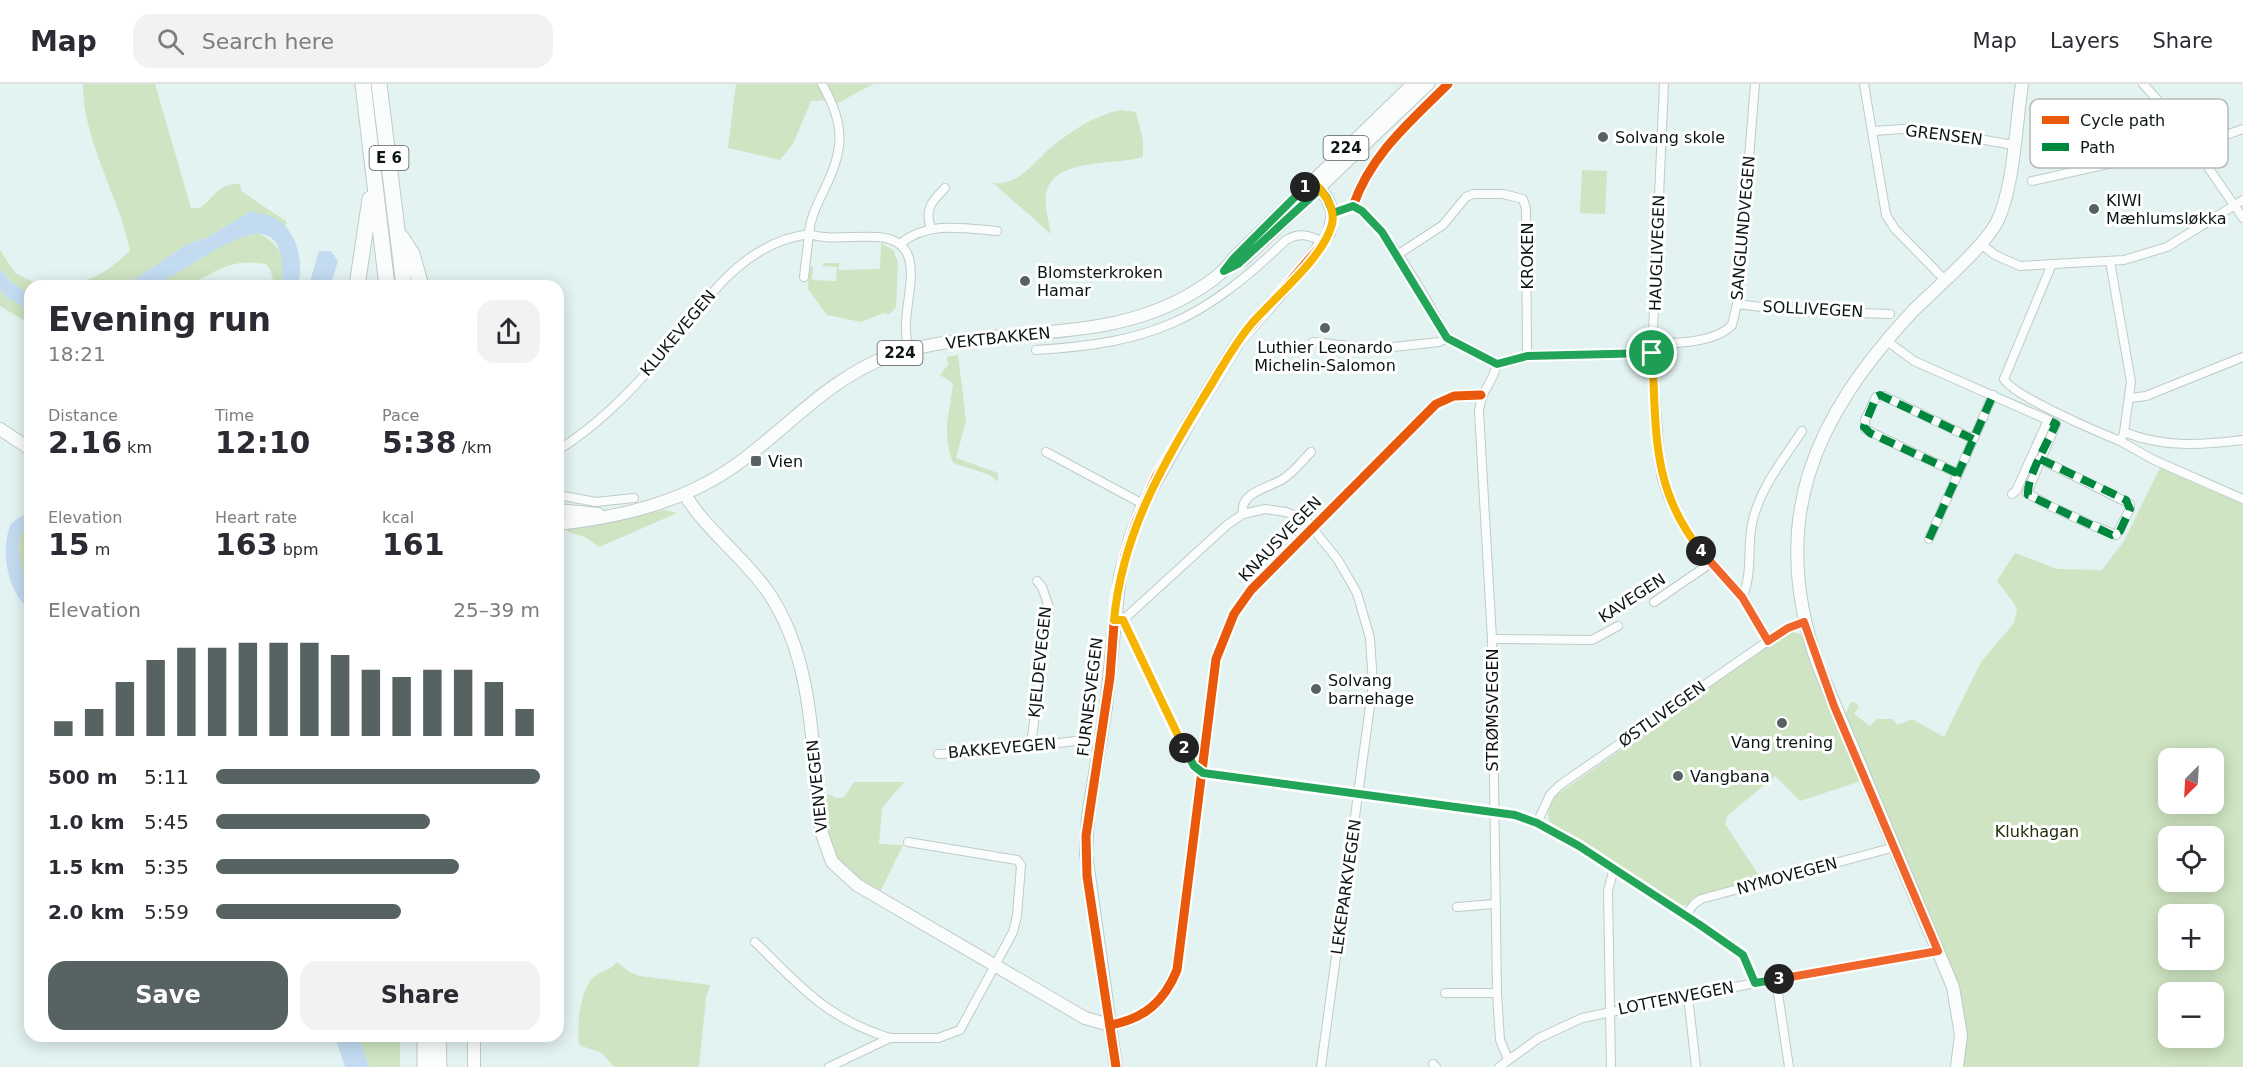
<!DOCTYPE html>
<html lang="en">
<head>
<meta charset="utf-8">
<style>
	body { margin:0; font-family:"DejaVu Sans",sans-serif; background:#f2f2f3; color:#2b2b33; height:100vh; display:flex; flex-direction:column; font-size:22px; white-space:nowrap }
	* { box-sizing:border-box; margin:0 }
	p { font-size:20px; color:#7c7c81 }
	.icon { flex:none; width:33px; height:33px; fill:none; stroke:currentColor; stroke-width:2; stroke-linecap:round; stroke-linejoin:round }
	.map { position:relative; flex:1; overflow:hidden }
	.side { position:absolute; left:24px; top:196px; width:540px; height:762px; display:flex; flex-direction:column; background:#fff; border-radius:18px; box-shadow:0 3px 15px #0003 }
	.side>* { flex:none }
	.needle { width:39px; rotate:204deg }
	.fabs { position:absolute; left:2158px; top:664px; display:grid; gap:12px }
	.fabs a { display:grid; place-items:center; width:66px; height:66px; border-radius:12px; background:#fff; box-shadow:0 3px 15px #0003; font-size:30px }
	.pin { position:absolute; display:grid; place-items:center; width:51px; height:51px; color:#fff; margin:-26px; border:3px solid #fff; border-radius:50%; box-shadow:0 2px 6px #0007 }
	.km { position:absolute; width:30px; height:30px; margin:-15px; border-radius:50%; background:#222; color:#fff; font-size:16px; line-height:30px; text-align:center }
	.round { display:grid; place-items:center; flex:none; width:63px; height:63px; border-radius:18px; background:#f2f2f3 }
	.head { display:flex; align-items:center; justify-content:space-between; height:102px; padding:0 24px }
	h1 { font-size:33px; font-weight:600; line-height:45px }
	.figures { display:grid; grid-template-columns:repeat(3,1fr); gap:9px; height:102px; padding:6px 24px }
	.figures div { display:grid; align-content:center }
	.figures b { font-size:30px; font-weight:600 }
	.figures small { font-size:16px; font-weight:400 }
	.figures p { font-size:16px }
	.chart { height:168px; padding:12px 24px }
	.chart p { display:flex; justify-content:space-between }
	.chart svg { width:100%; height:108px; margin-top:6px; stroke:#576362; stroke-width:6 }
	.cta { display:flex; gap:12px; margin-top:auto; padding:12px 24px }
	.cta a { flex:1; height:69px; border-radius:18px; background:#576362; color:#fff; font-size:24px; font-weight:600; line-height:69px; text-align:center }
	.cta a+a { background:#f2f2f3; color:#2b2b33 }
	ul { padding:0 24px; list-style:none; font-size:20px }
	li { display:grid; grid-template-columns:96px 72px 1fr; align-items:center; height:45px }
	li i { height:15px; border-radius:8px; background:#576362 }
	header { display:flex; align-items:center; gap:36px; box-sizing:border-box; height:84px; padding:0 30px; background:#fff; border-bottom:2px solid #e1e1e2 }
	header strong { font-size:28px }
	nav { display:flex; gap:33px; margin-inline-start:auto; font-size:21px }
	.search { width:420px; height:54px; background:#f2f2f3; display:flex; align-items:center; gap:15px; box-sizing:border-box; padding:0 21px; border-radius:18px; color:#7c7c81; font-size:22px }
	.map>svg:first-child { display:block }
	.green { fill:#cee4c2; fill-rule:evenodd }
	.water { fill:#c3dbf0 }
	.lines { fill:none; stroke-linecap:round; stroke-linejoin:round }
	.street-casing { stroke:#becbc9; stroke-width:10 }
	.secondary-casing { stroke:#becbc9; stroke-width:14 }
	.primary-casing { stroke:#becbc9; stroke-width:14 }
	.highway-casing { stroke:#becbc9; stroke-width:17 }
	.street { stroke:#fbfdfd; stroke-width:8 }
	.secondary { stroke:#fbfdfd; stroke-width:12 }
	.primary { stroke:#fbfdfd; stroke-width:12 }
	.highway { stroke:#fbfdfd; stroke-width:15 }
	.quiet { stroke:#00873e; stroke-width:8; stroke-dasharray:15 8; stroke-linecap:butt }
	.cycleway-casing { stroke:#fff; stroke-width:13 }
	.cycleway { stroke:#e8590c; stroke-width:9 }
	.split-1-casing { stroke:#fff; stroke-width:12 }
	.split-2-casing { stroke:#fff; stroke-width:12 }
	.split-3-casing { stroke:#fff; stroke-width:12 }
	.split-4-casing { stroke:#fff; stroke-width:12 }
	.split-5-casing { stroke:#fff; stroke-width:12 }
	.split-1 { stroke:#22a559; stroke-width:8 }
	.split-2 { stroke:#f5b400; stroke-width:8 }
	.split-3 { stroke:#22a559; stroke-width:8 }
	.split-4 { stroke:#f0652b; stroke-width:8 }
	.split-5 { stroke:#f5b400; stroke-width:8 }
	.poi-dot { fill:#576362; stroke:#fff; stroke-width:2 }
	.labels { text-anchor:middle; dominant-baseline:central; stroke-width:6; stroke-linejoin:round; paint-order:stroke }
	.shield { fill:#fff; stroke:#555c5b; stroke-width:1.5 }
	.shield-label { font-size:15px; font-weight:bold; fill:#0c1615 }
	.street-label { font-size:16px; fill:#0c1615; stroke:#fff }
	.poi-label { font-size:16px; fill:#0c1615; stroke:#fff; text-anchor:start }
	.park-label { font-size:16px; fill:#223009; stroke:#fff }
	.key { fill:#fff; stroke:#b6b9b9; stroke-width:1.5 }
	.key-label { font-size:16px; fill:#0c1615 }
</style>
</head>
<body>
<header>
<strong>Map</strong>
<div class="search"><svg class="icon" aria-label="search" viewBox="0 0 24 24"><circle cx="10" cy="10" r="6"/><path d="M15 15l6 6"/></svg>Search here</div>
<nav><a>Map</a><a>Layers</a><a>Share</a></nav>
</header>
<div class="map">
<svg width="2243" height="983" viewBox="0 0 2243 983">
	<rect width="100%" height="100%" fill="#e3f3f1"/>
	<!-- green -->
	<g class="green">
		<path d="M 83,0 L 155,0 L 191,124 C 211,128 210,98 240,100 L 241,107 L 287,138 L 285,142 L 274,134 L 251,127 L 208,153 L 186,161 L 135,195 L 116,202 L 44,202 C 85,201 100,194 130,167 C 119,110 83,59 83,0 Z"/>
		<polygon points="736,0 819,0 827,16 811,17 793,60 780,76 728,64"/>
		<polygon points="825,0 873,0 836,20"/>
		<path d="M 1120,26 L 1136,28 L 1143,56 L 1143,73 C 1117,81 1061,74 1048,103 C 1042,116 1049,137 1051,150 L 993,99 C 1020,102 1035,76 1054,61 C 1074,45 1095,32 1120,26 Z"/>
		<polygon points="1582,86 1607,87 1605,130 1580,129"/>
		<path d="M 258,149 C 284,162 284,175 282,202 L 274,202 L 271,187 L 266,180 C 223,173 216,192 182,202 C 173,205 159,202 149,202 L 234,155 Z"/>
		<polygon points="881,159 893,166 898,178 896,223 890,230 884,229 861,238 827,231 808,205 809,182 813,183 812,196 836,197 837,183 823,182 823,179 839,179 839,186 880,185"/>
		<polygon points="0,166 15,189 41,202 30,202 30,211 10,197 0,185"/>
		<polygon points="0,205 6,213 30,226 30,240 0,222"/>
		<path d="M 958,271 L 966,337 L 956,374 L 998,389 L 998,398 L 990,391 L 953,379 C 941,344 950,332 953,299 L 940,291 L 948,281 L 947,273 Z"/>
		<path d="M 2160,384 L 2243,420 L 2243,983 L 1961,983 L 1965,947 L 1844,635 L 1850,619 L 1854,618 L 1859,622 L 1854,630 L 1870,642 L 1877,635 L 1893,635 L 1897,641 L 1912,635 L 1944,653 L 1981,578 L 2014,539 L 2017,526 L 2014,519 L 1997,497 L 2015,469 L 2057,485 L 2102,486 L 2124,457 ZM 2169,675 L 2214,675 L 2214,720 L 2169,720 ZM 2169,753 L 2214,753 L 2214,798 L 2169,798 ZM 2169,831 L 2214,831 L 2214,876 L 2169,876 ZM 2169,909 L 2214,909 L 2214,954 L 2169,954 Z"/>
		<polygon points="665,426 677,429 599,463 585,453 568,448 567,445"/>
		<path d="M 30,443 L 28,485 L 30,507 C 20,491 15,467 22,448 Z"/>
		<path d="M 1793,548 L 1804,551 L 1861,697 L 1800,717 L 1775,692 L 1728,731 L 1725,740 L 1760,793 L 1693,814 L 1687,821 L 1681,822 L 1565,751 L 1549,737 C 1547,725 1549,718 1558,710 L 1783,552 Z"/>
		<polygon points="854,698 904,698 882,724 879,760 903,761 879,810 859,798 832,771 821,713 829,710 836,714 844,713"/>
		<path d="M 617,878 L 629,888 L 640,892 L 710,901 L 706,914 L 699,983 L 614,983 L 602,969 L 579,961 C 577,942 579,901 598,890 C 606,885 611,886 617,878 Z"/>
		<polygon points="359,953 400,953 400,983 369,983"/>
	</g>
	<!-- water -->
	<g class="water">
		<path d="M 251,127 C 258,130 268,130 274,134 C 298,146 304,179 298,202 L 282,202 C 290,89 190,194 148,202 C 138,204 126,203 116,202 L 135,195 L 186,161 L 208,153 Z"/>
		<polygon points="319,167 331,167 338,177 330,202 309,201"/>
		<polygon points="0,185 10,197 30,211 30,226 6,213 0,205"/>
		<path d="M 30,428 L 30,443 L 22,448 C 14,469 23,488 29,506 C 31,512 30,520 30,526 C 8,509 0,468 10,442 C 14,435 23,432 30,428 Z"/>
		<polygon points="335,953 359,953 369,983 345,983"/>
	</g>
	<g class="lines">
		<defs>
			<g id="street">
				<path d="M 822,0 C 845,40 845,65 824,106 C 817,121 810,134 809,150 C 831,157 855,151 878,153 C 927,157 907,206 906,239 C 905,248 907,258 909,267"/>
				<polyline points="1664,0 1652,269 1661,392 1668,413 1685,446 1742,513 1768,557"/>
				<polyline points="1864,0 1886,131 1895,145 1944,195"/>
				<polyline points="2143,0 2197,59 2203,76 2243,134"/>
				<polyline points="1874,47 1916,44 2013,61"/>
				<polyline points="2032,97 2206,58 2243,45"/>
				<path d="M 1333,129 L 1353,122 C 1386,141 1429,218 1447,254"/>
				<path d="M 931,144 C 924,125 932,117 945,104"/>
				<path d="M 901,159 C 929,137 963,144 997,147"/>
				<polyline points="1981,160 1995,171 2020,182 2124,176 2167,163 2243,116"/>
				<polyline points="1397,171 1443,141 1466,113 1473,110 1503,110 1523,115 1526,125 1527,272"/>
				<path d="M 2110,177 L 2131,298 L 2124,348 C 2163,364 2202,361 2243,356"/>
				<path d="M 2052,180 L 2004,295 C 2013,312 2098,348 2120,357"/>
				<polyline points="1737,220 1795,227 1890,230"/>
				<polyline points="1887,257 1914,277 2048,336 2016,407 2012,410"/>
				<polyline points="1313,258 1375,265 1439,258 1447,254 1497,280 1527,272 1652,269"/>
				<path d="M 1653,260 C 1676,259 1715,259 1732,241 L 1737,220 L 1755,0"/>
				<path d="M 1036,266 C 1152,259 1202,237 1286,156 C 1300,148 1309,151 1324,158"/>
				<path d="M 1497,280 C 1492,302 1481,304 1479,328 L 1492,555 L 1497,909 L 1500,956 L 1508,975"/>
				<polyline points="2130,314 2146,312 2243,273"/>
				<polyline points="2122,353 2120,357 2154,376 2243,415"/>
				<path d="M 558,366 C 597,342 629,309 659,275 C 703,224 736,160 809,150 L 804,193"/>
				<polyline points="1046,368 1143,420"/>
				<polyline points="1918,371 1865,345 1865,336 1876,313 1884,312 1973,355"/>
				<polyline points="1923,373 1957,389"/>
				<polyline points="2040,375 2130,420 2130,425 2116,451 2094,442"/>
				<polyline points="558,411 596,418 634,414"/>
				<polyline points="2045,419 2027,409 2056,340 2048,336"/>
				<polyline points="2050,422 2089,440"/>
				<path d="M 1243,430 C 1239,408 1269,404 1283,395 C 1294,388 1302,377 1311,368"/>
				<polyline points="1929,455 1993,311"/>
				<path d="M 1742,513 C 1753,492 1747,463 1752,440 C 1759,405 1783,376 1802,347"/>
				<polyline points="1654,518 1711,479"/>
				<polyline points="1114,536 1123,536 1187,671 1203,689 1515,731 1537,739 1579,762 1700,841 1743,871 1755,899"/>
				<polyline points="1123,536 1227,441 1243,430 1265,425 1286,428 1306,436 1338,476 1357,509 1370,554 1373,600 1321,983"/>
				<polyline points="1492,555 1592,556 1618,542"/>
				<polyline points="1031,661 1049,523 1042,503 1037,497"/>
				<polyline points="938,670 974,669 1101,654"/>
				<polyline points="1537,739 1550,711 1560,701 1778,550 1804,538"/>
				<polyline points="1457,823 1494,820"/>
				<polyline points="1686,831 1694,820 1701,815 1895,763"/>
				<path d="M 755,858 C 801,903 826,934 890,954"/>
				<polyline points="1776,896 1789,983"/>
				<polyline points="1445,909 1497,909"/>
				<polyline points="1688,912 1696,983"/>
				<path d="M 1110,941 C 1144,935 1164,918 1177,886 L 1216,575 L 1234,530 L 1251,506 L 1436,320 L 1454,312 L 1481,311"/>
				<polyline points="1433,980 1436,983"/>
				<polyline points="829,983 890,954 938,954 960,946 1013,848 1017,832 1021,781 1017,776 908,758"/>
				<polyline points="1499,983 1539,954 1582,934 1755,899 1938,867"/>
				<polyline points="1611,983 1608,807 1614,784"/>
			</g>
			<g id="secondary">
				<path d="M 685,411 C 707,447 743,472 768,508 C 816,578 811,669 822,750 L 832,778 L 857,801 L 1085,934 L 1110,941"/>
				<polyline points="1116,983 1086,770 1088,732 1106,623 1120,491 1130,455 1143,420 1194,330 1238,258 1308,178 1329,149 1333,129 1327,114 1312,96"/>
				<path d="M 1957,983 L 1961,951 L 1953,903 L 1818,581 C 1767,437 1813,334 1913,227 C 1936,204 1983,164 1997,138 C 2014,104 2016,39 2022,0"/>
			</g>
			<g id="primary">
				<polyline points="1243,176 1428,0"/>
				<polyline points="0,345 30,365"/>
				<polyline points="558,426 598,430"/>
				<path d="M 558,440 C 620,433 681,419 733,383 C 786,346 829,293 892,271 C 989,239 1097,264 1189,211 C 1206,201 1222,191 1234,174 L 1413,0"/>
				<polyline points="474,952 474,983"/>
			</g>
			<g id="highway">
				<polyline points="363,0 387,202"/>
				<polyline points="379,0 404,202"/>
				<polyline points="401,153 412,170 421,202"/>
				<polyline points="357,202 370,115"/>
				<polyline points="425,952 425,983"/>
				<polyline points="438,952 439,983"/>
			</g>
		</defs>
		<!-- street casing -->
		<use href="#street" class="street-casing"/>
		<!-- secondary casing -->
		<use href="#secondary" class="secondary-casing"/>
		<!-- primary casing -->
		<use href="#primary" class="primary-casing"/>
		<!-- highway casing -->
		<use href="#highway" class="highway-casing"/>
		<!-- street -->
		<use href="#street" class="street"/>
		<!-- secondary -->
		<use href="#secondary" class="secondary"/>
		<!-- primary -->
		<use href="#primary" class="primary"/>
		<!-- highway -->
		<use href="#highway" class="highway"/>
		<!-- quiet -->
		<g class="quiet">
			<path d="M 2040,375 L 2126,416 L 2130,425 L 2120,447 L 2112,451 L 2028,411 C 2026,394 2049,356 2056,340 L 2048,336"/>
			<polyline points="1957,389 1870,349 1864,343 1876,313 1880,311 1973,355"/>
			<polyline points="1929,455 1993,311"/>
		</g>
		<defs>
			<g id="cycleway">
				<polyline points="1114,536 1123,536 1187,671 1203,689 1515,731 1537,739 1579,762 1700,841 1743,871 1755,899"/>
				<path d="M 1110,941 C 1144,935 1164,918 1177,886 L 1216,575 L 1234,530 L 1251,506 L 1436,320 L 1454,312 L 1481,311"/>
				<path d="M 1116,983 L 1087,792 L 1086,752 L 1110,593 L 1116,513 L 1125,471 L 1136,438 L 1156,393 L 1238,258 L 1324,158 L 1333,138 L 1333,129 L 1353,122 C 1371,70 1410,38 1448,0"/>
			</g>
		</defs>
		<!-- cycleway casing -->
		<use href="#cycleway" class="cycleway-casing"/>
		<!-- cycleway -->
		<use href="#cycleway" class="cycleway"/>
	</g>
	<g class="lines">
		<defs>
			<polyline id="split-1" points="1305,103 1234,174 1224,187 1238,180 1320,105 1327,114 1333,129 1353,122 1362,127 1382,148 1447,254 1497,280 1527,272 1652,269"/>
			<path id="split-2" d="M 1184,664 L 1123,536 L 1114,536 C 1122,452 1160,385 1203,314 C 1219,289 1233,261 1253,238 C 1276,212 1324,173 1332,140 C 1336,123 1323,108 1312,96 L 1305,103"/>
			<polyline id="split-3" points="1184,664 1194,682 1203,689 1515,731 1537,739 1579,762 1700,841 1743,871 1755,899 1779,895"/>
			<polyline id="split-4" points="1701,467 1742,513 1768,557 1788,544 1804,538 1834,622 1938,867 1779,895"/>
			<path id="split-5" d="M 1652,269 C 1657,346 1650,403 1701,467"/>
		</defs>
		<!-- split-1 casing -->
		<use href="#split-1" class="split-1-casing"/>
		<!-- split-2 casing -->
		<use href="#split-2" class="split-2-casing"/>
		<!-- split-3 casing -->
		<use href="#split-3" class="split-3-casing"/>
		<!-- split-4 casing -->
		<use href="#split-4" class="split-4-casing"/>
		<!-- split-5 casing -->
		<use href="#split-5" class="split-5-casing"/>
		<!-- split-1 -->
		<use href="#split-1" class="split-1"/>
		<!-- split-2 -->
		<use href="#split-2" class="split-2"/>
		<!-- split-3 -->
		<use href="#split-3" class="split-3"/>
		<!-- split-4 -->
		<use href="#split-4" class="split-4"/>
		<!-- split-5 -->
		<use href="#split-5" class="split-5"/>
	</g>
	<!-- markers -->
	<g class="poi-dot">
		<circle cx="1603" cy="53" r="6"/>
		<circle cx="2094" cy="125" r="6"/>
		<circle cx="1025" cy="197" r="6"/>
		<circle cx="1325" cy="244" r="6"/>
		<rect x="750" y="371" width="12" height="12" rx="3"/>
		<circle cx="1316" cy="605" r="6"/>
		<circle cx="1782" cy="639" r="6"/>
		<circle cx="1678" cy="692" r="6"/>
	</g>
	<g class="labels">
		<!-- shield labels -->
		<g class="shield">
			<rect x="1323.5" y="52" width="45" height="24" rx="4.5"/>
			<rect x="369.5" y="62" width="39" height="24" rx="4.5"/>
			<rect x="877.5" y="257" width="45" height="24" rx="4.5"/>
		</g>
		<g class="shield-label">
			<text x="1346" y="64">224</text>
			<text x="389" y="74">E 6</text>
			<text x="900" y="269">224</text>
		</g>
		<!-- street labels -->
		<g class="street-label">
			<text transform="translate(1944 51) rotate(7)">GRENSEN</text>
			<text transform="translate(1743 144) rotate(-85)">SANGLUNDVEGEN</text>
			<text transform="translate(1657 169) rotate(-88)">HAUGLIVEGEN</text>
			<text transform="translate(1527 172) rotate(-90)">KROKEN</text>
			<text transform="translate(1813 225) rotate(3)">SOLLIVEGEN</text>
			<text transform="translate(678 249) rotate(-50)">KLUKEVEGEN</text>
			<text transform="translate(998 254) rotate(-6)">VEKTBAKKEN</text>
			<text transform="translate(1280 455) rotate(-46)">KNAUSVEGEN</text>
			<text transform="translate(1632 514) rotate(-33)">KAVEGEN</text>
			<text transform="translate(1040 578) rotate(-84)">KJELDEVEGEN</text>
			<text transform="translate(1090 613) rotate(-83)">FURNESVEGEN</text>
			<text transform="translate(1492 626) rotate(-90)">STRØMSVEGEN</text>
			<text transform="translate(1662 630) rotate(-35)">ØSTLIVEGEN</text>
			<text transform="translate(1002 664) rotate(-5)">BAKKEVEGEN</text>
			<text transform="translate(817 702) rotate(-96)">VIENVEGEN</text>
			<text transform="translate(1787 792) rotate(-15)">NYMOVEGEN</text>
			<text transform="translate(1346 803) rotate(-82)">LEKEPARKVEGEN</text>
			<text transform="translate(1676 914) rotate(-11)">LOTTENVEGEN</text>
		</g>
		<!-- poi labels -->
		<g class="poi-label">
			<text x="1615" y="53">Solvang skole</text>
			<text x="2106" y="116">KIWI<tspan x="2106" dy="18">Mæhlumsløkka</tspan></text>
			<text x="1037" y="188">Blomsterkroken<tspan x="1037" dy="18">Hamar</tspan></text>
			<text x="1325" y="263" text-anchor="middle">Luthier Leonardo<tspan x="1325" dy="18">Michelin-Salomon</tspan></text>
			<text x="768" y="377">Vien</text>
			<text x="1328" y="596">Solvang<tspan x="1328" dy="18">barnehage</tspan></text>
			<text x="1782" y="658" text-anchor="middle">Vang trening</text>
			<text x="1690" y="692">Vangbana</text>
		</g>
		<!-- park labels -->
		<g class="park-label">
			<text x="2037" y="747">Klukhagan</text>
		</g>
	</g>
	<!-- legend -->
	<rect x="2030" y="15" width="198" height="69" rx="9" class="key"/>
	<rect x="2042" y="32" width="27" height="8" fill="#e8590c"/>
	<rect x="2042" y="59" width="27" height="8" fill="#00873e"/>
	<g class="key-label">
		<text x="2080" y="42">Cycle path</text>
		<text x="2080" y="69">Path</text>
	</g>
</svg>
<div class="fabs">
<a><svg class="needle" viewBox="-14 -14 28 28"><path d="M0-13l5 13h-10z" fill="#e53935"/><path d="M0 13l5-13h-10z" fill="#7c7c81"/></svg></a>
<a><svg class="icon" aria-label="locate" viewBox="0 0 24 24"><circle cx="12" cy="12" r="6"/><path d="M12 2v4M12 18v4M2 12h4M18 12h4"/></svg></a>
<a>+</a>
<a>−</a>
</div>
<div class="pin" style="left:1652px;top:269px;background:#1e9e55"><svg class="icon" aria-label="arrive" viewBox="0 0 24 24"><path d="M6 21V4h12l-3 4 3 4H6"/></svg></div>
<b class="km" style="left:1305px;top:103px">1</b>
<b class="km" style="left:1184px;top:664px">2</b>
<b class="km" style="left:1779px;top:895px">3</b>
<b class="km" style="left:1701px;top:467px">4</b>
<section class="side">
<div class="head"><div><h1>Evening run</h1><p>18:21</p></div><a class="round"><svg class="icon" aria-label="share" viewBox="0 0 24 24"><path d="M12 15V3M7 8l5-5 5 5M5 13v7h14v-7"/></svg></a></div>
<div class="figures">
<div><p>Distance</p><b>2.16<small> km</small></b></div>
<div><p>Time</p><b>12:10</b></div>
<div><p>Pace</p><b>5:38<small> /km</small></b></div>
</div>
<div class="figures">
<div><p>Elevation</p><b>15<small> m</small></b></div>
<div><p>Heart rate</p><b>163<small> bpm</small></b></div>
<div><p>kcal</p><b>161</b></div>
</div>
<div class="chart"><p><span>Elevation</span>25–39 m</p>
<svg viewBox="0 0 160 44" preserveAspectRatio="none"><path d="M5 44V38M15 44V33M25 44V22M35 44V13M45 44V8M55 44V8M65 44V6M75 44V6M85 44V6M95 44V11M105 44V17M115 44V20M125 44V17M135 44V17M145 44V22M155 44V33"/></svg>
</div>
<ul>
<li><b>500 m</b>5:11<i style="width:100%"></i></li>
<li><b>1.0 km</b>5:45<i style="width:66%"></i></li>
<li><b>1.5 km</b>5:35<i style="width:75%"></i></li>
<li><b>2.0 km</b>5:59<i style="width:57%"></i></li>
</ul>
<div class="cta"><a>Save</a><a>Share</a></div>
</section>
</div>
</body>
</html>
